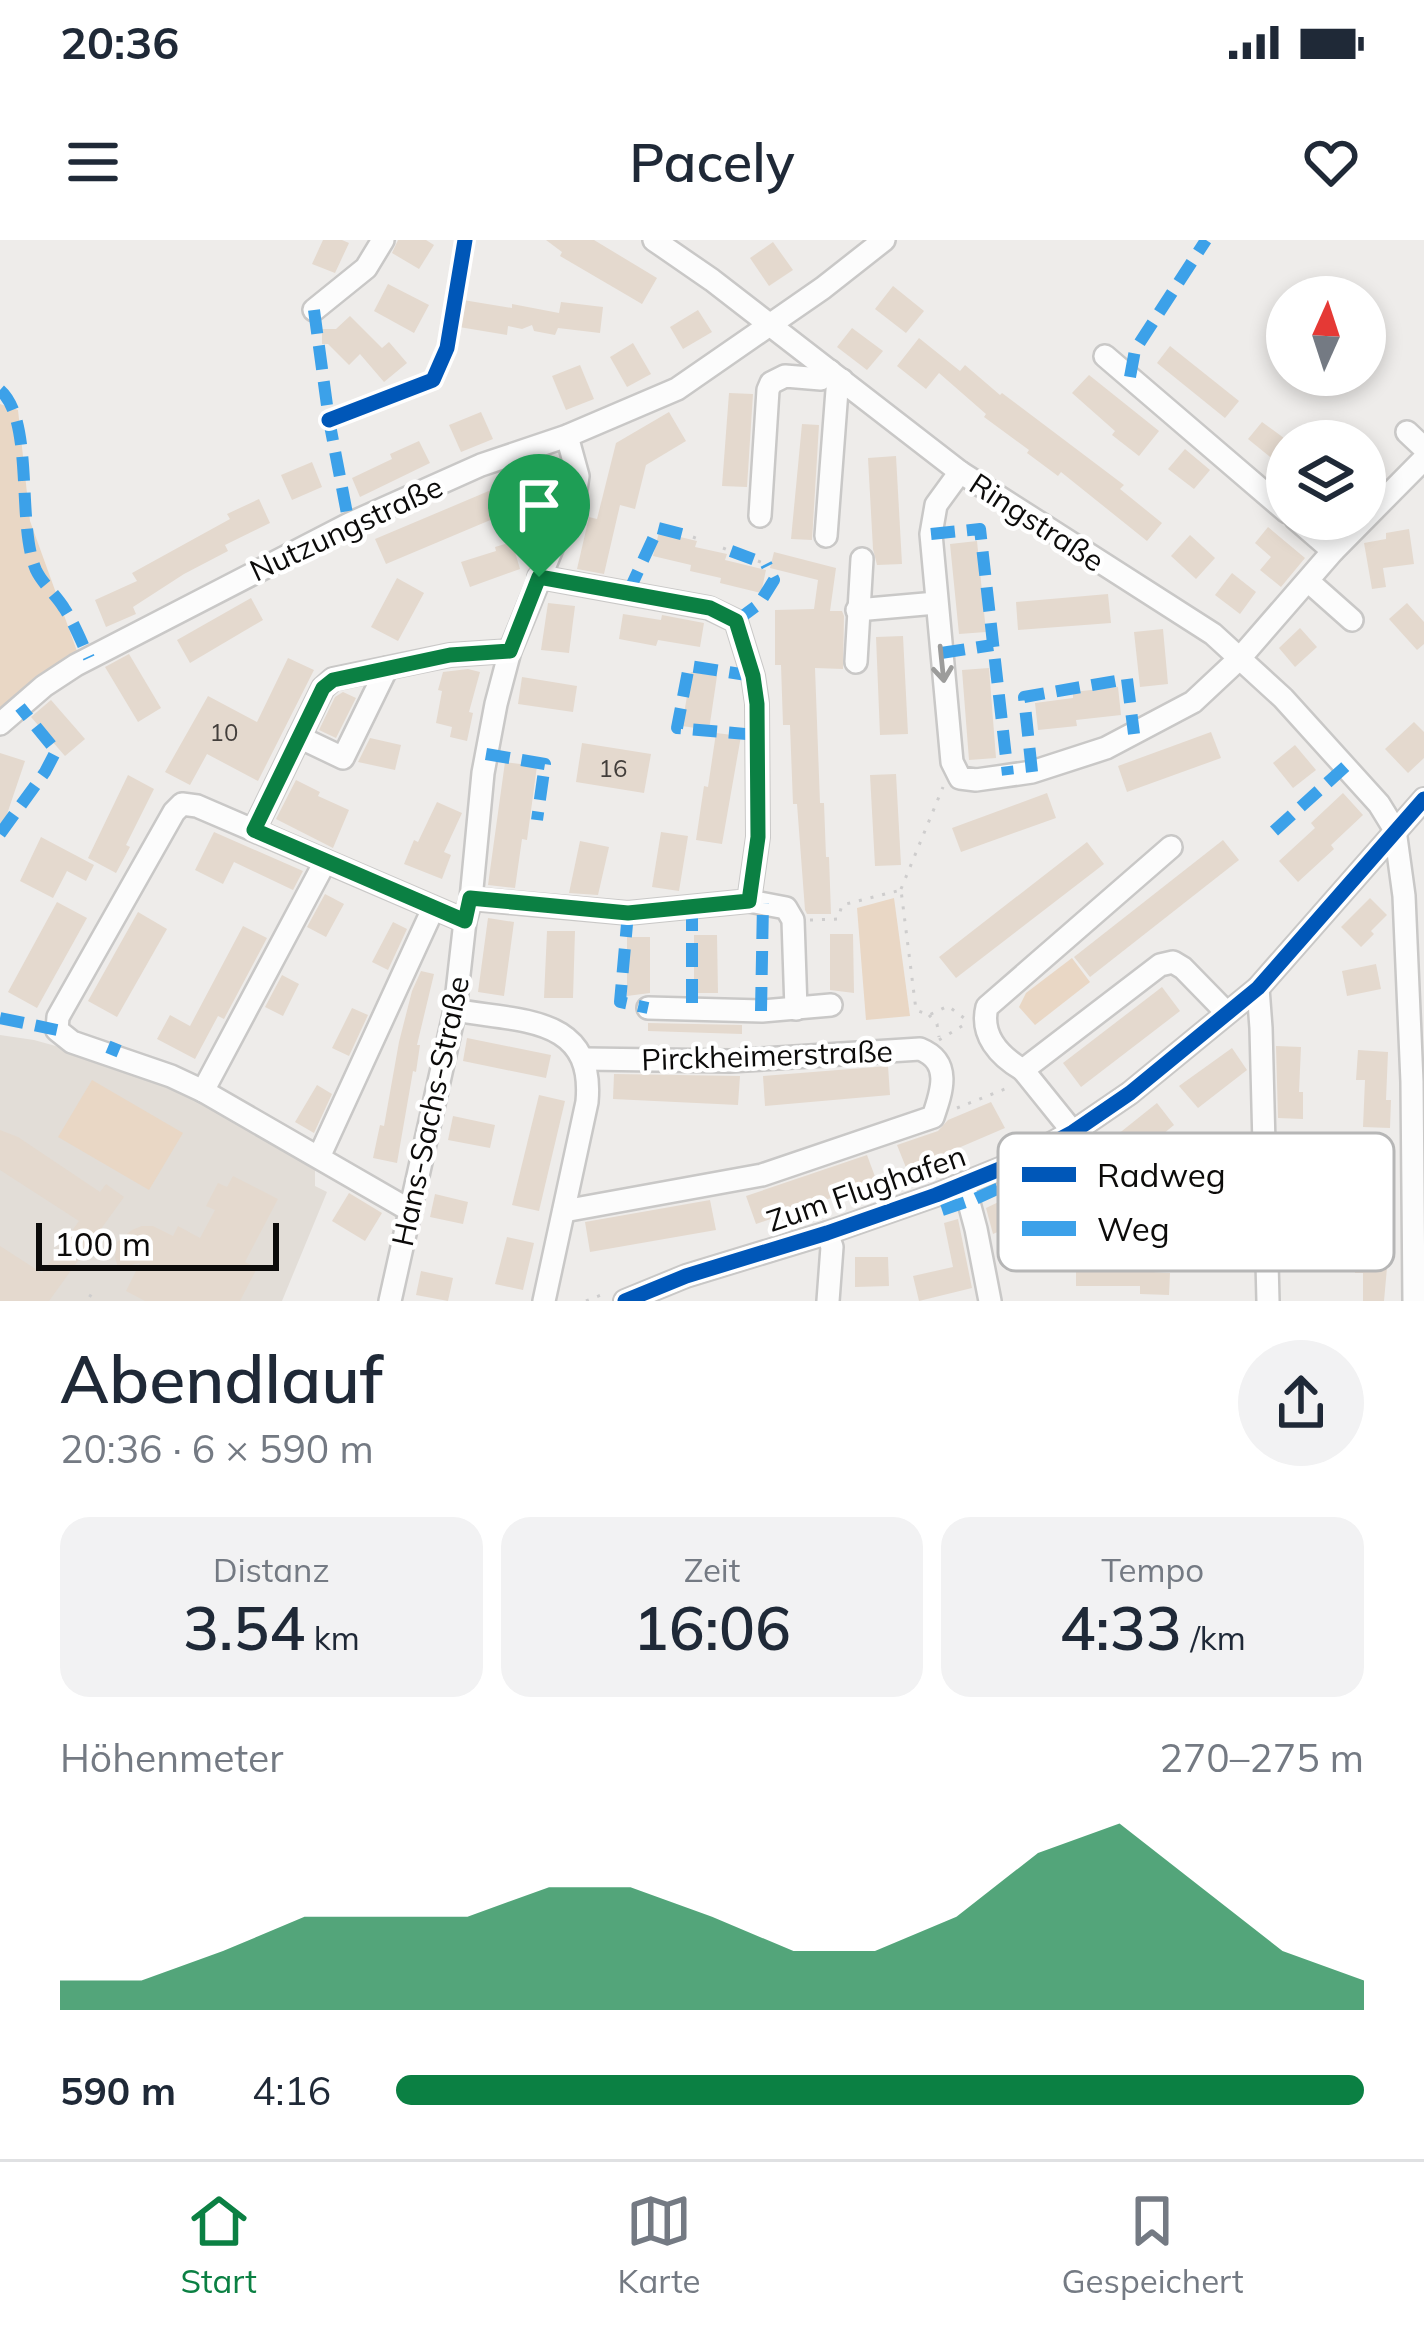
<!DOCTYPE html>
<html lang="de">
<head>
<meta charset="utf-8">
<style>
	body { margin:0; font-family:Mulish,sans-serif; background:#f2f2f3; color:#1f2937; height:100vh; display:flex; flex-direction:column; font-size:45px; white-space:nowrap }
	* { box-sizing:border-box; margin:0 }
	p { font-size:39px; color:#747a83 }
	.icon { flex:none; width:66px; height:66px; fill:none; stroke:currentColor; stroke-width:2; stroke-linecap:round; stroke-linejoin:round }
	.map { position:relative; height:1061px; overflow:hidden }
	.details { display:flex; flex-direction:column; background:#fff; flex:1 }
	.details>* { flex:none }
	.needle { width:78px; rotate:3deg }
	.fabs { position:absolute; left:1266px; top:36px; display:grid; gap:24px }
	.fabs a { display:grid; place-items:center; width:120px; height:120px; border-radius:50%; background:#fff; box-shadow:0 6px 18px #0003; font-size:60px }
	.scale { position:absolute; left:36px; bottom:30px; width:243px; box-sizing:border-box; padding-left:12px; border:6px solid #0c0b0a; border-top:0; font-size:33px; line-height:42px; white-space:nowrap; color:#0c0b0a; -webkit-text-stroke:9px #fff; paint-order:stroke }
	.pin { position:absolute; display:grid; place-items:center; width:102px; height:102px; color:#fff; margin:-123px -51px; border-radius:50% 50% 50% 0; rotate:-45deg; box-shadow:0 0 12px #0007 }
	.pin .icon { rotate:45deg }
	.round { display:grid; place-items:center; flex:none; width:126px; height:126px; border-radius:63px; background:#f2f2f3 }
	.overview { display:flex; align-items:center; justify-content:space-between; height:204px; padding:0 60px }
	h1 { font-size:66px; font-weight:600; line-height:90px }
	.figures { display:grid; grid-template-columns:repeat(3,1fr); gap:18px; height:204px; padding:12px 60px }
	.figures div { display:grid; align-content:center; border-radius:30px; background:#f2f2f3; text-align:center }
	.figures b { font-size:60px; font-weight:600 }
	.figures small { font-size:33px; font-weight:400 }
	.figures p { font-size:33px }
	.chart { height:336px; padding:24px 60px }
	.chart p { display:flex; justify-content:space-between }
	.chart svg { width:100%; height:216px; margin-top:12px; fill:#0b8043; opacity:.7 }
	ul { padding:0 60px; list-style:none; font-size:39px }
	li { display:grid; grid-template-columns:192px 144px 1fr; align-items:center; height:90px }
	li i { height:30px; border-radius:15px; background:#0b8043 }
	.status { display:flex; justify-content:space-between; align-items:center; height:84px; padding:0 60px; background:#fff; direction:ltr }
	.status svg { height:33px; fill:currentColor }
	header { display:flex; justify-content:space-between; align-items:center; height:156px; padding:0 60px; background:#fff; font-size:54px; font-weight:600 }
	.menu { display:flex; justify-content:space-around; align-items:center; height:168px; border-top:3px solid #e0e1e3; background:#fff; font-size:33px; color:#747a83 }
	.menu a { display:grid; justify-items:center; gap:6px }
	.menu .selected { color:#0b8043 }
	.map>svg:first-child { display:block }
	.built { fill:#e2ddd7 }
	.green { fill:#e9d7c5 }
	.building { fill:#e4d9ce }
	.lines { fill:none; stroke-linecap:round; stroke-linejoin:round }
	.minor-casing { stroke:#c9c8c7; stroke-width:26 }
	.path { stroke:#cecdcd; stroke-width:3; stroke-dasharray:3 9; stroke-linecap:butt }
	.minor { stroke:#fcfcfc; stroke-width:21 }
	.quiet { stroke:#3ca1e9; stroke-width:12; stroke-dasharray:24 12; stroke-linecap:butt }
	.cycleway-casing { stroke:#fff; stroke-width:22 }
	.cycleway { stroke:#0057b8; stroke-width:15 }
	.oneway { stroke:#9c9c9b }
	.route-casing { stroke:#fff; stroke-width:24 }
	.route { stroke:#0b8043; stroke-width:15 }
	.labels { text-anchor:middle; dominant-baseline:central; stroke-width:9; stroke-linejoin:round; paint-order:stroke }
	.number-label { font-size:24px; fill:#423e3b }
	.street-label { font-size:30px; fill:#0c0b0a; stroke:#fff }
	.key { fill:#fff; stroke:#b6b6b6; stroke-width:3 }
	.key-label { font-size:33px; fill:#0c0b0a }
</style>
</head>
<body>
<div class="status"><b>20:36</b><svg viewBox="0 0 49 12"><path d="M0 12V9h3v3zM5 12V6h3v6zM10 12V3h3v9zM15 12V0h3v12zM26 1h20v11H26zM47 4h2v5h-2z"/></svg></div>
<header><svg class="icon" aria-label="menu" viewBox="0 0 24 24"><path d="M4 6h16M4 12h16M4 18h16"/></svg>Pacely<svg class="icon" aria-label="heart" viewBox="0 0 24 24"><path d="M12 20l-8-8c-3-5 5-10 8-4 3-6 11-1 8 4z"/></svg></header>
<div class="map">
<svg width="1424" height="1061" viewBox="0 0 1424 1061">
	<rect width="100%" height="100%" fill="#eeecea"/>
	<!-- built -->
	<polygon class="built" points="0,795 34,800 92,816 198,859 315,921 315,946 327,952 282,1061 0,1061"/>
	<!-- green -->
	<g class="green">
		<polygon points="0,164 18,170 30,281 78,414 0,478"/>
		<polygon points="894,658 910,776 866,780 857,668"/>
		<polygon points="1072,718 1090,742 1035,785 1019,767 1026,753"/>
		<polygon points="92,840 183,893 149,950 58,897"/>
	</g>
	<!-- building -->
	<g class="building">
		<polygon points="323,0 342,0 349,3 335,33 312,24"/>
		<polygon points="398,0 426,0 434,5 419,29 392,13"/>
		<polygon points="546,0 594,0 657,38 642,64 560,16 562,12"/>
		<polygon points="773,2 793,30 769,46 750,18"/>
		<polygon points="388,44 429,65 414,93 374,71"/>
		<polygon points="893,46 924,71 906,93 875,69"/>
		<polygon points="463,60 512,68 512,64 559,73 561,62 603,67 600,93 558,88 555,95 534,91 532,85 522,89 508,86 507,95 459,87"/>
		<polygon points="698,70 712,92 683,109 670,87"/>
		<polygon points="350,76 382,108 389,102 407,123 384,142 360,114 349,125 328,104 322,104 322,89 336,89"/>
		<polygon points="852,88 883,111 867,130 837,107"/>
		<polygon points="919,98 960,131 965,125 1000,155 1002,153 1124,245 1120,249 1162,283 1147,301 1061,232 1058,236 1027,213 1029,210 984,177 986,174 939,133 926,149 897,126"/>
		<polygon points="633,103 651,134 627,147 610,117"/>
		<polygon points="1170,106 1239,161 1225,178 1157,123"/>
		<polygon points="580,125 594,159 566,170 552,136"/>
		<polygon points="1089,135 1159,191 1139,216 1112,195 1115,191 1072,153"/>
		<polygon points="729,153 753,154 747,247 722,246"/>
		<polygon points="481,172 493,199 461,212 449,185"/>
		<polygon points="669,172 686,201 646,225 635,269 620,265 604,334 577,329 589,277 597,279 616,203"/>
		<polygon points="1262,182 1288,201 1275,221 1248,199"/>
		<polygon points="802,184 819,185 812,300 791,299"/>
		<polygon points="419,201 430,223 360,257 352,238 392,219 390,214"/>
		<polygon points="1185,209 1210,230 1194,249 1168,229"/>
		<polygon points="896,216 902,324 877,325 873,309 868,218"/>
		<polygon points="312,222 322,247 292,260 281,235"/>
		<polygon points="525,228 541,266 553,266 546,283 539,278 511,275 512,271 386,324 375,299 515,240 512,233"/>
		<polygon points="259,259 270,283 225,305 228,311 184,334 133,367 136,374 106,387 95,360 137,341 132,333 230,279 227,274"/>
		<polygon points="1268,287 1305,318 1281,347 1260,330 1271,317 1255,303"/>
		<polygon points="1409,289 1414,324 1383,328 1386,347 1372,349 1364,303 1386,299 1386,293"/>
		<polygon points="659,292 697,301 695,307 727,314 725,320 766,330 761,353 720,343 721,338 690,331 691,325 653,316"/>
		<polygon points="1190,295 1215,318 1196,339 1171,316"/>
		<polygon points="977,301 986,392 959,394 950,304"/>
		<polygon points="512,302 520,329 470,347 461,322 496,311 495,307"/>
		<polygon points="774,312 836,328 830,371 842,371 844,376 843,429 815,428 820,563 824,563 826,617 829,617 831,674 807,674 805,670 797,564 793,564 790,485 783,485 781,425 775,425 775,370 814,369 818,340 770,328"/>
		<polygon points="1232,333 1256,352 1240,374 1215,355"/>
		<polygon points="397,338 424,353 398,401 371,387"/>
		<polygon points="1108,354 1111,383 1018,390 1016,362"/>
		<polygon points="251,358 263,380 190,423 177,400"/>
		<polygon points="548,363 575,366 569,413 541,410"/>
		<polygon points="1407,363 1424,382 1424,404 1417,410 1389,379"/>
		<polygon points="623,374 661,380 662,375 704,383 700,407 658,400 656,406 619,399"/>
		<polygon points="1300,388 1317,407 1295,427 1279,408"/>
		<polygon points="1163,389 1168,444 1140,447 1134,392"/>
		<polygon points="903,396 908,494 880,495 876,397"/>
		<polygon points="129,414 161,468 138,482 105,427"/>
		<polygon points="288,418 314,430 258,541 207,514 190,545 165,532 208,456 257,482"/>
		<polygon points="989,428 996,518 969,520 962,430"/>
		<polygon points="468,429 480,432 469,472 473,473 467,501 450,497 452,487 436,483 442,451 438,450 443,432"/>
		<polygon points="691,432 717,436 709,490 682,486"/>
		<polygon points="522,437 577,446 573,472 518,464"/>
		<polygon points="1118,447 1121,475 1076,480 1077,486 1038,490 1035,463 1073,458 1073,452"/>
		<polygon points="343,452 356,458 336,498 319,490 335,457"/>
		<polygon points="51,460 85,499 65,516 31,477"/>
		<polygon points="1414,482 1424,492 1424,518 1408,533 1385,509"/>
		<polygon points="1211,492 1221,518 1127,552 1118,526"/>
		<polygon points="716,493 741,496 722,604 696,600 704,546 708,547"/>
		<polygon points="370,498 401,505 395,530 358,522"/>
		<polygon points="582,503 651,514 644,553 576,542"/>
		<polygon points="1295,505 1316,530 1293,548 1273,523"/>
		<polygon points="0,513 25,521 2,589 0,588"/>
		<polygon points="505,522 537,526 527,600 522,599 515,648 488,645"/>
		<polygon points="896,534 901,625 875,626 870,535"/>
		<polygon points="128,535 154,549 126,605 130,607 116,633 88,618"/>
		<polygon points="296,540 320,552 318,556 349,570 333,608 276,579"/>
		<polygon points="1047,553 1056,578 961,612 952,588"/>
		<polygon points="1343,553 1363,575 1331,605 1334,609 1298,642 1279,621 1315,588 1311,583"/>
		<polygon points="437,562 462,573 444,612 451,615 442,639 404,624 414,600 418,602"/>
		<polygon points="214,592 303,631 293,650 234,622 223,644 195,630"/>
		<polygon points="661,592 688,596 679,651 652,647"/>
		<polygon points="41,597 94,625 86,641 67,631 53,658 20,641"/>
		<polygon points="1223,600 1239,620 1090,737 1074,717"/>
		<polygon points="580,601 609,607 598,655 569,653"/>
		<polygon points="1087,602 1104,624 956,738 939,717"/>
		<polygon points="325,654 344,664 326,697 307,687"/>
		<polygon points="1370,658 1387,675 1371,691 1374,694 1361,707 1341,687"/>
		<polygon points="57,662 87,678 37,768 8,752"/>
		<polygon points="138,672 167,689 117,777 88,761"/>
		<polygon points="488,678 514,682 504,756 478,752"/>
		<polygon points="393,682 407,689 388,730 372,722"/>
		<polygon points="243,686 267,698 224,779 218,776 195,819 157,799 170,775 190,786"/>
		<polygon points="547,691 575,691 573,758 544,758"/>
		<polygon points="830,694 853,694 854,753 830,750"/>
		<polygon points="694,695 717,695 718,753 694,753"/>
		<polygon points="627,697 650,697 650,753 627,756"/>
		<polygon points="1376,724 1381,749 1347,756 1342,731"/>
		<polygon points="421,731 434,734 417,805 420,805 416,832 413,831 397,923 373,918 380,885 384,886 399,802 412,751"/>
		<polygon points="282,735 299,744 283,776 265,767"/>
		<polygon points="1162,747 1180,771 1081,847 1063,823"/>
		<polygon points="352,768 368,775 349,816 332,808"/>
		<polygon points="648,783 742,785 742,794 648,791"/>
		<polygon points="467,798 551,815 546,838 463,821"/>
		<polygon points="1276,806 1301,807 1299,852 1303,852 1303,879 1278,878"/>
		<polygon points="1232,808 1247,830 1198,868 1179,846"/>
		<polygon points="1358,810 1388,812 1386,860 1391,860 1390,888 1363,887 1365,840 1356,840"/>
		<polygon points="888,826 890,855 765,866 763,836"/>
		<polygon points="614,834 740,836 738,865 613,859"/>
		<polygon points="317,845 332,854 314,893 295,882"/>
		<polygon points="539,855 565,861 539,971 512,965"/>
		<polygon points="991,862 1005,888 907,930 897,905 938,891 948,880"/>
		<polygon points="1157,863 1174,885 1130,921 1112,899"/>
		<polygon points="453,876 495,885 490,908 448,900"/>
		<polygon points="0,890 18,897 100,952 106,944 124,957 49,1061 0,1061 0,1006 42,1033 79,981 0,930"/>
		<polygon points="1360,911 1389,914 1386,960 1393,961 1384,1061 1363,1061 1363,1033 1355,1033 1357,1008 1361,1009 1363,938 1358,938"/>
		<polygon points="867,915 877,942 756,984 746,956"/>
		<polygon points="233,936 278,959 245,1022 257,1028 240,1061 145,1061 126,1051 140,1023 118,1028 115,1017 117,1002 132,990 142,986 153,986 173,996 178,986 200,998 215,970 206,966 218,943 227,947"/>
		<polygon points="1034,945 1047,970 993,994 986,968"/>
		<polygon points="349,953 382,973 365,1001 332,981"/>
		<polygon points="435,954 468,962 463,984 430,977"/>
		<polygon points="710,960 716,990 590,1012 585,982"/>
		<polygon points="958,979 972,1048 919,1061 913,1036 953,1027 944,983"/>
		<polygon points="507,997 534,1003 523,1050 495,1044"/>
		<polygon points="855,1017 888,1017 889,1046 855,1047"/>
		<polygon points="1076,1022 1118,1022 1118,1030 1170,1033 1169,1055 1140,1054 1140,1046 1076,1046"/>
		<polygon points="421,1031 453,1038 448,1061 416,1055"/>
	</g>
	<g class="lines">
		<defs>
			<g id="minor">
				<polyline points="654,0 712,40 960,232 1213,394 1283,458 1379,564 1395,590 1404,656 1412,842 1414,1061"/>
				<polyline points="314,70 366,28 383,0"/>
				<polyline points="1105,116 1287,272"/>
				<polyline points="1407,192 1424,208"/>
				<polyline points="960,232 936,265 931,294 952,522 960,538 976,540 1032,532 1106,508 1193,462 1240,418 1333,311 1424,219"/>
				<polyline points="760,276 768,150 771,143 785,136 821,139 830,131"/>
				<polyline points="1296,279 1333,311"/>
				<polyline points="826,296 837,150 842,140"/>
				<polyline points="1308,341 1352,380"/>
				<polyline points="857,370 936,363"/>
				<polyline points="856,422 862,319"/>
				<polyline points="0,484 44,446 76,425 349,284 481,225 567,196 677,149 823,48 884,0"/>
				<polyline points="299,497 343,518 387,428"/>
				<polyline points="254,590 323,448 333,439 450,415 510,411"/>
				<polyline points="471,659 628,673 749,661 758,597 757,463 753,436 736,381 709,368 539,337"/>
				<polyline points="749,661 786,668 793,680 796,769"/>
				<polyline points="1258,748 1261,788 1268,1061"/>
				<polyline points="648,768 762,771 831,765"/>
				<path d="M 455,770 C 520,782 595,775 587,862 L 544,1061"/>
				<polyline points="1023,830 1160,725 1173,722 1183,728 1227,773"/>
				<polyline points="203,851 325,622"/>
				<path d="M 1073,892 L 1023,830 C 999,816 980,795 987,767 L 1171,607"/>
				<polyline points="319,917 433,669"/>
				<polyline points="964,944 976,989 990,1061"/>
				<polyline points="411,971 203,851 171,836 72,802 57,790 58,777 174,572 182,564 197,566 465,681"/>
				<path d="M 564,971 L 762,935 L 933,877 C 942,851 952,822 920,809 L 730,821 L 585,819"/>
				<polyline points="827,993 832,1007 828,1061"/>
				<polyline points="390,1061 455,770 465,681 471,659 483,533 496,464 510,411 576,250 578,236 567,196"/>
				<polyline points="625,1061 686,1036 827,993 936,955 1017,922 1073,892 1130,853 1258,748 1424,559"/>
			</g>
		</defs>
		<!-- minor casing -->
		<use href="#minor" class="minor-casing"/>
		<!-- path -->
		<g class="path">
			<polyline points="693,297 698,299"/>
			<polyline points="723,308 731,311"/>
			<polyline points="758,321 766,324"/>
			<polyline points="901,649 943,547"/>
			<polyline points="810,680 838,679 842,665 901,650 916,770 929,775 948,766 968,781"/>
			<polyline points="929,775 937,784 939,797"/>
			<polyline points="939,800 967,783"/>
			<polyline points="957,868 1010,847"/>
			<polyline points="89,1055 99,1061"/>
			<polyline points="586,1061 606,1053"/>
		</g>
		<!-- minor -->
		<use href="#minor" class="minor"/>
		<!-- quiet -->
		<g class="quiet">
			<polyline points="314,70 329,180 349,284"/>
			<polyline points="1130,137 1135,110 1206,0"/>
			<path d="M 0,150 C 35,181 16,284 36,330 C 42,343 56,355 64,368 C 74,383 81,401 89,418"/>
			<polyline points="931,294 980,289 1008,535"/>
			<polyline points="731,311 758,321"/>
			<polyline points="628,353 658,288 693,297"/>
			<polyline points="736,381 759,364 774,340 766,324"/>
			<polyline points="941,413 993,405"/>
			<polyline points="753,436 689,426 677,488 757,495"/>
			<polyline points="486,514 545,524 537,580"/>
			<polyline points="1032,532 1024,457 1127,439 1134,494"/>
			<polyline points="1274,591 1346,526"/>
			<polyline points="0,594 45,532 56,511 20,467"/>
			<polyline points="692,667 692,770"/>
			<polyline points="628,673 620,762 648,768"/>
			<polyline points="761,771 763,663"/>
			<polyline points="0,778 57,790"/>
			<polyline points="111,815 116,803"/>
			<polyline points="942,970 975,959 1019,939"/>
		</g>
		<defs>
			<g id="cycleway">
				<polyline points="329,180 433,140 447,108 465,0"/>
				<polyline points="625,1061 686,1036 827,993 936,955 1017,922 1073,892 1130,853 1258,748 1424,559"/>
			</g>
		</defs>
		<!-- cycleway casing -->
		<use href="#cycleway" class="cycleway-casing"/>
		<!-- cycleway -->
		<use href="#cycleway" class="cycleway"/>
	</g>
	<!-- one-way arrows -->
	<defs><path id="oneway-shaft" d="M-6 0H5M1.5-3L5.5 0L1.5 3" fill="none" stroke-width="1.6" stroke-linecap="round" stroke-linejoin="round" transform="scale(3)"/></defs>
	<use class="oneway" href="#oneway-shaft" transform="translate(942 424) rotate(84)"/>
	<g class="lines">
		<defs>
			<polygon id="route" points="539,337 710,368 736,381 753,436 757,464 758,597 749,661 628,673 470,658 465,681 254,590 323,448 333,440 450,415 510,411"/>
		</defs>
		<!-- route casing -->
		<use href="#route" class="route-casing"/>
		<!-- route -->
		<use href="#route" class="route"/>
	</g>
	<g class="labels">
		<!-- number labels -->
		<g class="number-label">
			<text x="224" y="492">10</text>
			<text x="613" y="528">16</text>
		</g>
		<!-- street labels -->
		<g class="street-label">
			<text transform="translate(1037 282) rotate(33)">Ringstraße</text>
			<text transform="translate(346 288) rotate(-25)">Nutzungstraße</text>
			<text transform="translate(767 815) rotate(-2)">Pirckheimerstraße</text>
			<text transform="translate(430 871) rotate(-78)">Hans-Sachs-Straße</text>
			<text transform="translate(866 948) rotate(-19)">Zum Flughafen</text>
		</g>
	</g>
	<!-- legend -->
	<rect x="998" y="893" width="396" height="138" rx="18" class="key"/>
	<rect x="1022" y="927" width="54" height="15" fill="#0057b8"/>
	<rect x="1022" y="981" width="54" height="15" fill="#3ca1e9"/>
	<g class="key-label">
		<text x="1097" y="947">Radweg</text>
		<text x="1097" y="1001">Weg</text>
	</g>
</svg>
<div class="fabs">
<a><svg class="needle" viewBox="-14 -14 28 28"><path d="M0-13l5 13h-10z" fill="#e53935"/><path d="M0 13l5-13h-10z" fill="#747a83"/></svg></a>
<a><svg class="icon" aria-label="layers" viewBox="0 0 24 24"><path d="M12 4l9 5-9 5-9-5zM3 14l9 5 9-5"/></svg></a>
</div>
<div class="scale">100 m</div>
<div class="pin" style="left:539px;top:337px;background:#1e9e55"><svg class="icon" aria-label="arrive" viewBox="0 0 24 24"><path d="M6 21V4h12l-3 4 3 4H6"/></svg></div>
</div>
<section class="details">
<div class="overview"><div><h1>Abendlauf</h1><p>20:36 · 6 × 590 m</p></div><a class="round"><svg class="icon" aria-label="share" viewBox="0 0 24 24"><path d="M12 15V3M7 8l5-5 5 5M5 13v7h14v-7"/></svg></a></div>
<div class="figures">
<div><p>Distanz</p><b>3.54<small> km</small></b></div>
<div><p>Zeit</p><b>16:06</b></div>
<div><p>Tempo</p><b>4:33<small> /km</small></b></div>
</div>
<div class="chart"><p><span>Höhenmeter</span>270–275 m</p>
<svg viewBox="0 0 160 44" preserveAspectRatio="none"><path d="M0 44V38L10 38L20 32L30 25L40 25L50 25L60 19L70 19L80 25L90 32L100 32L110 25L120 12L130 6L140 19L150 32L160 38V44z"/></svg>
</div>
<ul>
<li><b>590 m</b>4:16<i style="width:100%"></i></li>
</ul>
</section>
<nav class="menu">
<a class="selected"><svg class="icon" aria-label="home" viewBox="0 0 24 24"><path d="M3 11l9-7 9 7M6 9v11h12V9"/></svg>Start</a>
<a><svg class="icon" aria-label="map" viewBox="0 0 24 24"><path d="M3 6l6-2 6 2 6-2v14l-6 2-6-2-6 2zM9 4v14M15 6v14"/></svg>Karte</a>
<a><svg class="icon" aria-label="saved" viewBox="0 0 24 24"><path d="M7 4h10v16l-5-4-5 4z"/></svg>Gespeichert</a>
</nav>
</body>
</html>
